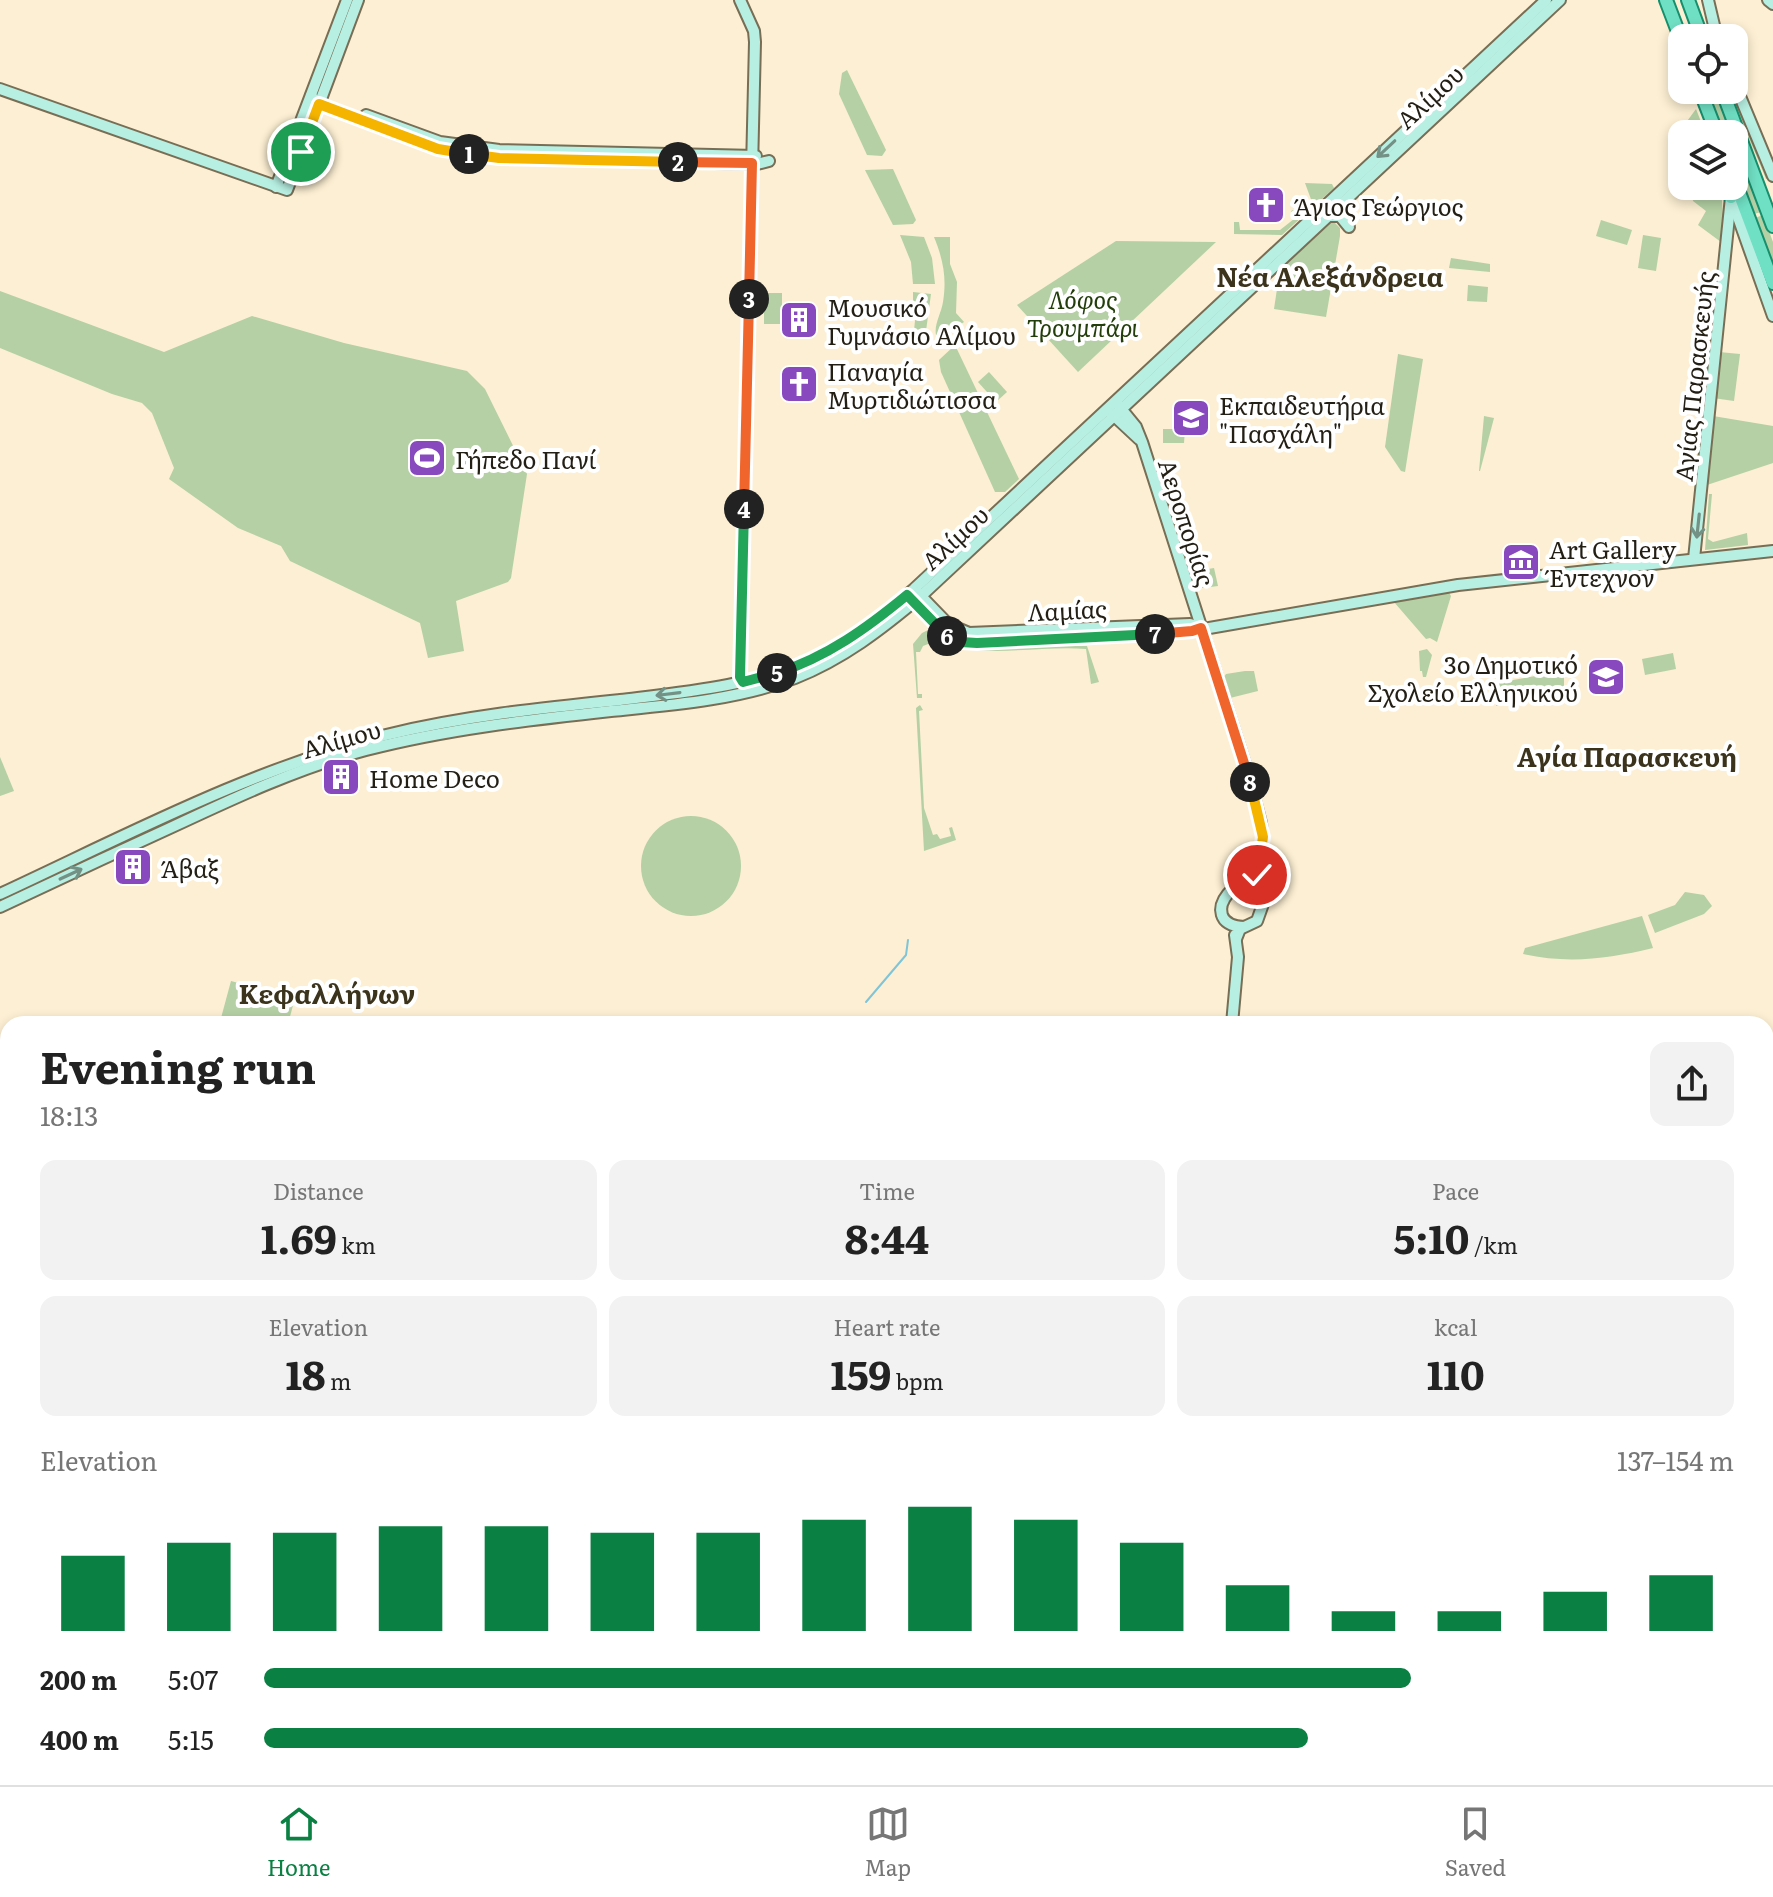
<!DOCTYPE html>
<html lang="en">
<head>
<meta charset="utf-8">
<style>
	body { margin:0; font-family:Literata,serif; background:#f2f2f2; color:#222; height:100vh; display:flex; flex-direction:column; font-size:30px; white-space:nowrap }
	* { box-sizing:border-box; margin:0 }
	p { font-size:26px; color:#767676 }
	.icon { flex:none; width:44px; height:44px; fill:none; stroke:currentColor; stroke-width:2; stroke-linecap:round; stroke-linejoin:round }
	.map { position:relative; flex:1; overflow:hidden }
	.sheet { position:absolute; left:0px; top:1016px; width:1774px; height:770px; display:flex; flex-direction:column; background:#fff; border-radius:24px 24px 0 0; box-shadow:0 4px 12px #0003 }
	.sheet>* { flex:none }
	.tools { position:absolute; left:1668px; top:24px; display:grid; gap:16px }
	.tools a { display:grid; place-items:center; width:80px; height:80px; border-radius:16px; background:#fff; box-shadow:0 4px 12px #0003; font-size:40px }
	.pin { position:absolute; display:grid; place-items:center; width:68px; height:68px; color:#fff; margin:-34px; border:4px solid #fff; border-radius:50%; box-shadow:0 2px 8px #0007 }
	.km { position:absolute; width:40px; height:40px; margin:-20px; border-radius:50%; background:#222; color:#fff; font-size:22px; line-height:40px; text-align:center }
	.round { display:grid; place-items:center; flex:none; width:84px; height:84px; border-radius:16px; background:#f2f2f2 }
	.overview { display:flex; align-items:center; justify-content:space-between; height:136px; padding:0 40px }
	h1 { font-size:44px; font-weight:700; line-height:60px }
	.metrics { display:grid; grid-template-columns:repeat(3,1fr); gap:12px; height:136px; padding:8px 40px }
	.metrics div { display:grid; align-content:center; border-radius:16px; background:#f2f2f2; text-align:center }
	.metrics b { font-size:40px; font-weight:700 }
	.metrics small { font-size:22px; font-weight:400 }
	.metrics p { font-size:22px }
	.chart { height:224px; padding:16px 40px }
	.chart p { display:flex; justify-content:space-between }
	.chart svg { width:100%; height:144px; margin-top:8px; stroke:#0b8043; stroke-width:6 }
	ul { padding:0 40px; list-style:none; font-size:26px }
	li { display:grid; grid-template-columns:128px 96px 1fr; align-items:center; height:60px }
	li i { height:20px; border-radius:10px; background:#0b8043 }
	.menu { display:flex; justify-content:space-around; align-items:center; height:112px; border-top:2px solid #e0e0e0; background:#fff; font-size:22px; color:#767676 }
	.menu a { display:grid; justify-items:center; gap:4px }
	.menu .current { color:#0b8043 }
	.map>svg:first-child { display:block }
	.green { fill:#b4d0a4 }
	.lines { fill:none; stroke-linecap:round; stroke-linejoin:round }
	.stream { stroke:#80c5d7; stroke-width:2 }
	.secondary-casing { stroke:#786e55; stroke-width:14 }
	.primary-casing { stroke:#178f6d; stroke-width:16 }
	.secondary { stroke:#b7efe2; stroke-width:10 }
	.primary { stroke:#70e0c4; stroke-width:12 }
	.oneway { stroke:#749186 }
	.split-1-casing { stroke:#fff; stroke-width:16 }
	.split-2-casing { stroke:#fff; stroke-width:16 }
	.split-3-casing { stroke:#fff; stroke-width:16 }
	.split-4-casing { stroke:#fff; stroke-width:16 }
	.split-5-casing { stroke:#fff; stroke-width:16 }
	.split-6-casing { stroke:#fff; stroke-width:16 }
	.split-7-casing { stroke:#fff; stroke-width:16 }
	.split-8-casing { stroke:#fff; stroke-width:16 }
	.split-9-casing { stroke:#fff; stroke-width:16 }
	.split-1 { stroke:#f5b400; stroke-width:10 }
	.split-2 { stroke:#f5b400; stroke-width:10 }
	.split-3 { stroke:#f0652b; stroke-width:10 }
	.split-4 { stroke:#f0652b; stroke-width:10 }
	.split-5 { stroke:#22a559; stroke-width:10 }
	.split-6 { stroke:#22a559; stroke-width:10 }
	.split-7 { stroke:#22a559; stroke-width:10 }
	.split-8 { stroke:#f0652b; stroke-width:10 }
	.split-9 { stroke:#f5b400; stroke-width:10 }
	.labels { text-anchor:middle; dominant-baseline:central; stroke-width:8; stroke-linejoin:round; paint-order:stroke }
	.street-label { font-size:24px; fill:#231f15; stroke:#fff }
	.poi-label { font-size:24px; fill:#231f15; stroke:#fff; text-anchor:start }
	.park-label { font-size:24px; font-style:italic; fill:#233e0b; stroke:#fff }
	.neighbourhood-label { font-size:26px; font-weight:bold; fill:#3c331c; stroke:#fff }
</style>
</head>
<body>
<div class="map">
<svg width="1773" height="1785" viewBox="0 0 1773 1785">
	<rect width="100%" height="100%" fill="#fcefd3"/>
	<!-- green -->
	<g class="green">
		<polygon points="847,70 886,150 882,156 867,155 839,94 842,73"/>
		<polygon points="1707,90 1715,90 1732,134 1723,134"/>
		<polygon points="1729,90 1732,90 1768,178 1766,179"/>
		<polygon points="1696,109 1705,132 1682,134 1682,145 1674,139"/>
		<polygon points="1734,139 1761,212 1754,214 1734,162"/>
		<polygon points="893,169 916,220 913,224 893,225 865,170"/>
		<polygon points="1305,183 1332,184 1334,188 1282,235 1234,234 1234,222 1239,222 1240,230 1280,230 1294,219 1291,211 1312,202"/>
		<polygon points="1691,186 1721,186 1723,217 1721,242 1698,225 1706,211 1693,201"/>
		<polygon points="1763,215 1773,242 1773,266 1755,218"/>
		<polygon points="1601,220 1632,230 1627,245 1596,236"/>
		<polygon points="1333,221 1340,228 1340,236 1326,317 1274,309 1280,269 1327,223"/>
		<polygon points="900,235 924,237 932,258 935,284 913,284 911,262"/>
		<polygon points="1643,235 1661,238 1656,271 1638,268"/>
		<path d="M 934,237 L 950,237 L 950,264 L 957,282 L 956,313 L 964,322 L 942,336 L 936,335 C 934,324 941,314 943,302 C 947,278 943,259 934,237 Z"/>
		<polygon points="1116,241 1216,242 1078,372 1017,305"/>
		<polygon points="1451,258 1490,264 1490,272 1449,268"/>
		<polygon points="1468,285 1488,287 1487,302 1467,301"/>
		<polygon points="0,291 164,352 252,316 344,343 467,371 485,389 527,474 511,578 508,582 456,601 464,651 428,658 420,623 290,561 281,546 238,528 169,479 174,468 152,413 142,403 112,394 0,348"/>
		<polygon points="913,292 931,294 926,331 914,330 916,312 913,311"/>
		<rect x="764" y="293" width="18" height="31"/>
		<polygon points="955,345 1019,479 1005,492 995,492 941,372 939,360"/>
		<polygon points="1719,352 1740,354 1734,401 1713,398"/>
		<polygon points="1398,354 1423,359 1405,472 1401,471 1385,447"/>
		<polygon points="989,372 1007,392 996,402 978,382"/>
		<polygon points="1484,416 1494,418 1480,471 1479,471"/>
		<polygon points="1713,416 1773,426 1773,463 1707,485"/>
		<polygon points="1163,429 1185,429 1184,443 1163,443"/>
		<polygon points="1709,494 1712,494 1708,539 1713,542 1747,533 1748,545 1705,550"/>
		<polygon points="1214,568 1218,586 1195,589 1191,572"/>
		<polygon points="1448,591 1451,596 1437,642 1430,638 1426,639 1394,602"/>
		<path d="M 928,630 C 940,632 948,645 961,647 L 1087,646 L 1099,682 L 1091,684 L 1086,649 C 1039,645 978,660 936,641 L 923,646 L 920,652 L 916,652 L 918,694 L 922,694 L 922,698 L 917,698 L 913,644 L 922,633 Z"/>
		<polygon points="1427,649 1432,655 1426,677 1423,677 1422,671 1420,671 1419,651"/>
		<polygon points="1673,653 1676,669 1645,675 1642,659"/>
		<polygon points="1245,671 1254,671 1258,691 1230,698 1224,677 1226,674"/>
		<polygon points="1564,671 1564,692 1496,706 1496,683"/>
		<polygon points="920,705 923,710 919,711 924,808 933,835 937,834 940,839 951,836 949,828 952,827 956,840 924,851 916,708"/>
		<polygon points="0,757 14,791 0,796"/>
		<circle cx="691" cy="866" r="50"/>
		<polygon points="1685,892 1704,895 1712,906 1704,914 1655,933 1648,915 1675,905"/>
		<path d="M 1642,916 L 1653,948 C 1608,959 1568,964 1523,954 L 1525,948 Z"/>
		<polygon points="231,981 295,998 288,1024 244,1024 221,1018"/>
		<rect x="625" y="1778" width="110" height="7"/>
		<polygon points="913,1778 1003,1778 1005,1785 915,1785"/>
		<polygon points="1165,1778 1353,1778 1358,1785 1167,1785"/>
		<polygon points="1377,1778 1618,1778 1616,1785 1379,1785"/>
	</g>
	<g class="lines">
		<!-- stream -->
		<g class="stream">
			<polyline points="866,1002 906,955 908,940"/>
			<polyline points="0,1660 8,1662"/>
		</g>
		<defs>
			<g id="secondary">
				<polyline points="740,0 754,31 755,42 740,676 743,682"/>
				<polyline points="1708,0 1717,38"/>
				<polyline points="1768,0 1773,4"/>
				<polyline points="1734,82 1773,176"/>
				<polyline points="0,89 287,190 358,0"/>
				<polyline points="311,96 319,104 438,149 468,154 499,158 757,164 769,161"/>
				<polyline points="366,115 440,142 499,150 756,156"/>
				<polyline points="276,187 347,0"/>
				<polyline points="1733,203 1773,316"/>
				<polyline points="1330,216 1340,216 1349,227"/>
				<polyline points="1118,405 1136,427 1142,442 1248,773 1261,823 1263,843 1256,891"/>
				<polyline points="1110,412 1139,439"/>
				<polyline points="1694,559 1731,197"/>
				<polyline points="918,593 948,624 969,633 1190,624 1201,628"/>
				<polyline points="911,599 943,633 961,642 1192,631 1458,585 1773,551"/>
				<path d="M 0,894 C 125,836 251,769 386,735 C 463,716 542,708 620,700 C 686,692 754,686 815,658 C 852,641 883,615 914,589 L 1546,0"/>
				<path d="M 0,907 C 57,880 113,854 170,828 C 234,798 298,768 366,750 C 447,729 529,720 611,711 C 672,705 737,700 795,678 C 843,659 882,629 921,596 L 1560,0"/>
				<path d="M 1236,939 L 1240,929 L 1257,921 L 1263,904 C 1249,850 1189,924 1244,927"/>
				<polyline points="1232,1024 1238,957 1235,935"/>
				<polyline points="904,1785 906,1778"/>
			</g>
			<g id="primary">
				<polyline points="1666,0 1682,42"/>
				<polyline points="1688,0 1702,38"/>
				<polyline points="1700,90 1717,134"/>
				<polyline points="1722,90 1773,226"/>
				<polyline points="1734,179 1773,283"/>
				<polyline points="1727,186 1731,197"/>
			</g>
		</defs>
		<!-- secondary casing -->
		<use href="#secondary" class="secondary-casing"/>
		<!-- primary casing -->
		<use href="#primary" class="primary-casing"/>
		<!-- secondary -->
		<use href="#secondary" class="secondary"/>
		<!-- primary -->
		<use href="#primary" class="primary"/>
	</g>
	<!-- one-way arrows -->
	<defs><path id="oneway-shaft" d="M-6 0H5M1.5-3L5.5 0L1.5 3" fill="none" stroke-width="1.6" stroke-linecap="round" stroke-linejoin="round" transform="scale(2)"/></defs>
	<g class="oneway">
		<use href="#oneway-shaft" transform="translate(1386 149) rotate(137)"/>
		<use href="#oneway-shaft" transform="translate(1698 526) rotate(96)"/>
		<use href="#oneway-shaft" transform="translate(668 694) rotate(173)"/>
		<use href="#oneway-shaft" transform="translate(71 874) rotate(-25)"/>
	</g>
	<g class="lines">
		<defs>
			<polyline id="split-1" points="301,152 319,104 438,149 469,154"/>
			<polyline id="split-2" points="469,154 499,158 678,162"/>
			<polyline id="split-3" points="678,162 752,163 749,299"/>
			<polyline id="split-4" points="744,509 749,299"/>
			<polyline id="split-5" points="744,509 740,677 743,682 777,673"/>
			<path id="split-6" d="M 777,673 C 827,657 867,628 907,595 L 947,636"/>
			<polyline id="split-7" points="947,636 961,642 977,643 1155,634"/>
			<polyline id="split-8" points="1155,634 1192,631 1201,628 1250,782"/>
			<polyline id="split-9" points="1250,782 1263,837 1257,875"/>
		</defs>
		<!-- split-1 casing -->
		<use href="#split-1" class="split-1-casing"/>
		<!-- split-2 casing -->
		<use href="#split-2" class="split-2-casing"/>
		<!-- split-3 casing -->
		<use href="#split-3" class="split-3-casing"/>
		<!-- split-4 casing -->
		<use href="#split-4" class="split-4-casing"/>
		<!-- split-5 casing -->
		<use href="#split-5" class="split-5-casing"/>
		<!-- split-6 casing -->
		<use href="#split-6" class="split-6-casing"/>
		<!-- split-7 casing -->
		<use href="#split-7" class="split-7-casing"/>
		<!-- split-8 casing -->
		<use href="#split-8" class="split-8-casing"/>
		<!-- split-9 casing -->
		<use href="#split-9" class="split-9-casing"/>
		<!-- split-1 -->
		<use href="#split-1" class="split-1"/>
		<!-- split-2 -->
		<use href="#split-2" class="split-2"/>
		<!-- split-3 -->
		<use href="#split-3" class="split-3"/>
		<!-- split-4 -->
		<use href="#split-4" class="split-4"/>
		<!-- split-5 -->
		<use href="#split-5" class="split-5"/>
		<!-- split-6 -->
		<use href="#split-6" class="split-6"/>
		<!-- split-7 -->
		<use href="#split-7" class="split-7"/>
		<!-- split-8 -->
		<use href="#split-8" class="split-8"/>
		<!-- split-9 -->
		<use href="#split-9" class="split-9"/>
	</g>
	<!-- icons -->
	<defs>
		<symbol id="church-square" viewBox="-11 -11 22 22"><rect x="-9" y="-9" width="18" height="18" rx="4" fill="#8849bf" stroke="#fff"/><path d="M-1.2-6h2.4v3.5h3.3v2.4h-3.3V6h-2.4V-.1h-3.3v-2.4h3.3Z" fill="#fff"/></symbol>
		<symbol id="building-square" viewBox="-11 -11 22 22"><rect x="-9" y="-9" width="18" height="18" rx="4" fill="#8849bf" stroke="#fff"/><path d="M-4-6H4V6H1V3H-1V6H-4ZM-2.5-4.3h1.7v1.8h-1.7ZM.8-4.3h1.7v1.8H.8ZM-2.5-1h1.7V.8h-1.7ZM.8-1h1.7V.8H.8Z" fill="#fff"/></symbol>
		<symbol id="school-square" viewBox="-11 -11 22 22"><rect x="-9" y="-9" width="18" height="18" rx="4" fill="#8849bf" stroke="#fff"/><path d="M0-5L7-2L0 1L-7-2ZM-4 1L0 2.5L4 1V4Q0 6-4 4Z" fill="#fff"/></symbol>
		<symbol id="stadium-square" viewBox="-11 -11 22 22"><rect x="-9" y="-9" width="18" height="18" rx="4" fill="#8849bf" stroke="#fff"/><path d="M0-5a6.5 5 0 1 0 0 10a6.5 5 0 1 0 0-10ZM-3.5-1.8h7v3.6h-7Z" fill="#fff"/></symbol>
		<symbol id="museum-square" viewBox="-11 -11 22 22"><rect x="-9" y="-9" width="18" height="18" rx="4" fill="#8849bf" stroke="#fff"/><path d="M0-6L6-3V-2H-6V-3ZM-5-1h2V3h-2ZM-1-1h2V3h-2ZM3-1h2V3H3ZM-6 4H6V6H-6Z" fill="#fff"/></symbol>
	</defs>
	<g fill-rule="evenodd">
		<use href="#church-square" x="1244" y="183" width="44" height="44"/>
		<use href="#building-square" x="777" y="298" width="44" height="44"/>
		<use href="#church-square" x="777" y="362" width="44" height="44"/>
		<use href="#school-square" x="1169" y="396" width="44" height="44"/>
		<use href="#stadium-square" x="405" y="436" width="44" height="44"/>
		<use href="#museum-square" x="1499" y="540" width="44" height="44"/>
		<use href="#school-square" x="1584" y="655" width="44" height="44"/>
		<use href="#building-square" x="319" y="755" width="44" height="44"/>
		<use href="#building-square" x="111" y="845" width="44" height="44"/>
	</g>
	<g class="labels">
		<!-- street labels -->
		<g class="street-label">
			<text transform="translate(1429 96) rotate(-43)">Αλίμου</text>
			<text transform="translate(1693 376) rotate(-84)">Αγίας Παρασκευής</text>
			<text transform="translate(1188 522) rotate(72)">Αεροπορίας</text>
			<text transform="translate(954 537) rotate(-43)">Αλίμου</text>
			<text transform="translate(1067 609) rotate(-3)">Λαμίας</text>
			<text transform="translate(341 738) rotate(-16)">Αλίμου</text>
		</g>
		<!-- poi labels -->
		<g class="poi-label">
			<text x="1294" y="205">Άγιος Γεώργιος</text>
			<text x="827" y="306">Μουσικό<tspan x="827" dy="28">Γυμνάσιο Αλίμου</tspan></text>
			<text x="827" y="370">Παναγία<tspan x="827" dy="28">Μυρτιδιώτισσα</tspan></text>
			<text x="1219" y="404">Εκπαιδευτήρια<tspan x="1219" dy="28">"Πασχάλη"</tspan></text>
			<text x="455" y="458">Γήπεδο Πανί</text>
			<text x="1549" y="548">Art Gallery<tspan x="1549" dy="28">Έντεχνον</tspan></text>
			<text x="1578" y="663" text-anchor="end">3ο Δημοτικό<tspan x="1578" dy="28">Σχολείο Ελληνικού</tspan></text>
			<text x="369" y="777">Home Deco</text>
			<text x="161" y="867">Άβαξ</text>
		</g>
		<!-- park labels -->
		<g class="park-label">
			<text x="1083" y="298">Λόφος<tspan x="1083" dy="28">Τρουμπάρι</tspan></text>
		</g>
		<!-- neighbourhood labels -->
		<g class="neighbourhood-label">
			<text x="1330" y="275">Νέα Αλεξάνδρεια</text>
			<text x="1627" y="755">Αγία Παρασκευή</text>
			<text x="327" y="992">Κεφαλλήνων</text>
		</g>
	</g>
</svg>
<div class="tools">
<a><svg class="icon" aria-label="locate" viewBox="0 0 24 24"><circle cx="12" cy="12" r="6"/><path d="M12 2v4M12 18v4M2 12h4M18 12h4"/></svg></a>
<a><svg class="icon" aria-label="layers" viewBox="0 0 24 24"><path d="M12 4l9 5-9 5-9-5zM3 14l9 5 9-5"/></svg></a>
</div>
<div class="pin" style="left:301px;top:152px;background:#1e9e55"><svg class="icon" aria-label="arrive" viewBox="0 0 24 24"><path d="M6 21V4h12l-3 4 3 4H6"/></svg></div>
<div class="pin" style="left:1257px;top:875px;background:#d93025"><svg class="icon" aria-label="check" viewBox="0 0 24 24"><path d="M5 12l5 5 9-10"/></svg></div>
<b class="km" style="left:469px;top:154px">1</b>
<b class="km" style="left:678px;top:162px">2</b>
<b class="km" style="left:749px;top:299px">3</b>
<b class="km" style="left:744px;top:509px">4</b>
<b class="km" style="left:777px;top:673px">5</b>
<b class="km" style="left:947px;top:636px">6</b>
<b class="km" style="left:1155px;top:634px">7</b>
<b class="km" style="left:1250px;top:782px">8</b>
<section class="sheet">
<div class="overview"><div><h1>Evening run</h1><p>18:13</p></div><a class="round"><svg class="icon" aria-label="share" viewBox="0 0 24 24"><path d="M12 15V3M7 8l5-5 5 5M5 13v7h14v-7"/></svg></a></div>
<div class="metrics">
<div><p>Distance</p><b>1.69<small> km</small></b></div>
<div><p>Time</p><b>8:44</b></div>
<div><p>Pace</p><b>5:10<small> /km</small></b></div>
</div>
<div class="metrics">
<div><p>Elevation</p><b>18<small> m</small></b></div>
<div><p>Heart rate</p><b>159<small> bpm</small></b></div>
<div><p>kcal</p><b>110</b></div>
</div>
<div class="chart"><p><span>Elevation</span>137–154 m</p>
<svg viewBox="0 0 160 44" preserveAspectRatio="none"><path d="M5 44V21M15 44V17M25 44V14M35 44V12M45 44V12M55 44V14M65 44V14M75 44V10M85 44V6M95 44V10M105 44V17M115 44V30M125 44V38M135 44V38M145 44V32M155 44V27"/></svg>
</div>
<ul>
<li><b>200 m</b>5:07<i style="width:78%"></i></li>
<li><b>400 m</b>5:15<i style="width:71%"></i></li>
</ul>
</section>
</div>
<nav class="menu">
<a class="current"><svg class="icon" aria-label="home" viewBox="0 0 24 24"><path d="M3 11l9-7 9 7M6 9v11h12V9"/></svg>Home</a>
<a><svg class="icon" aria-label="map" viewBox="0 0 24 24"><path d="M3 6l6-2 6 2 6-2v14l-6 2-6-2-6 2zM9 4v14M15 6v14"/></svg>Map</a>
<a><svg class="icon" aria-label="saved" viewBox="0 0 24 24"><path d="M7 4h10v16l-5-4-5 4z"/></svg>Saved</a>
</nav>
</body>
</html>
